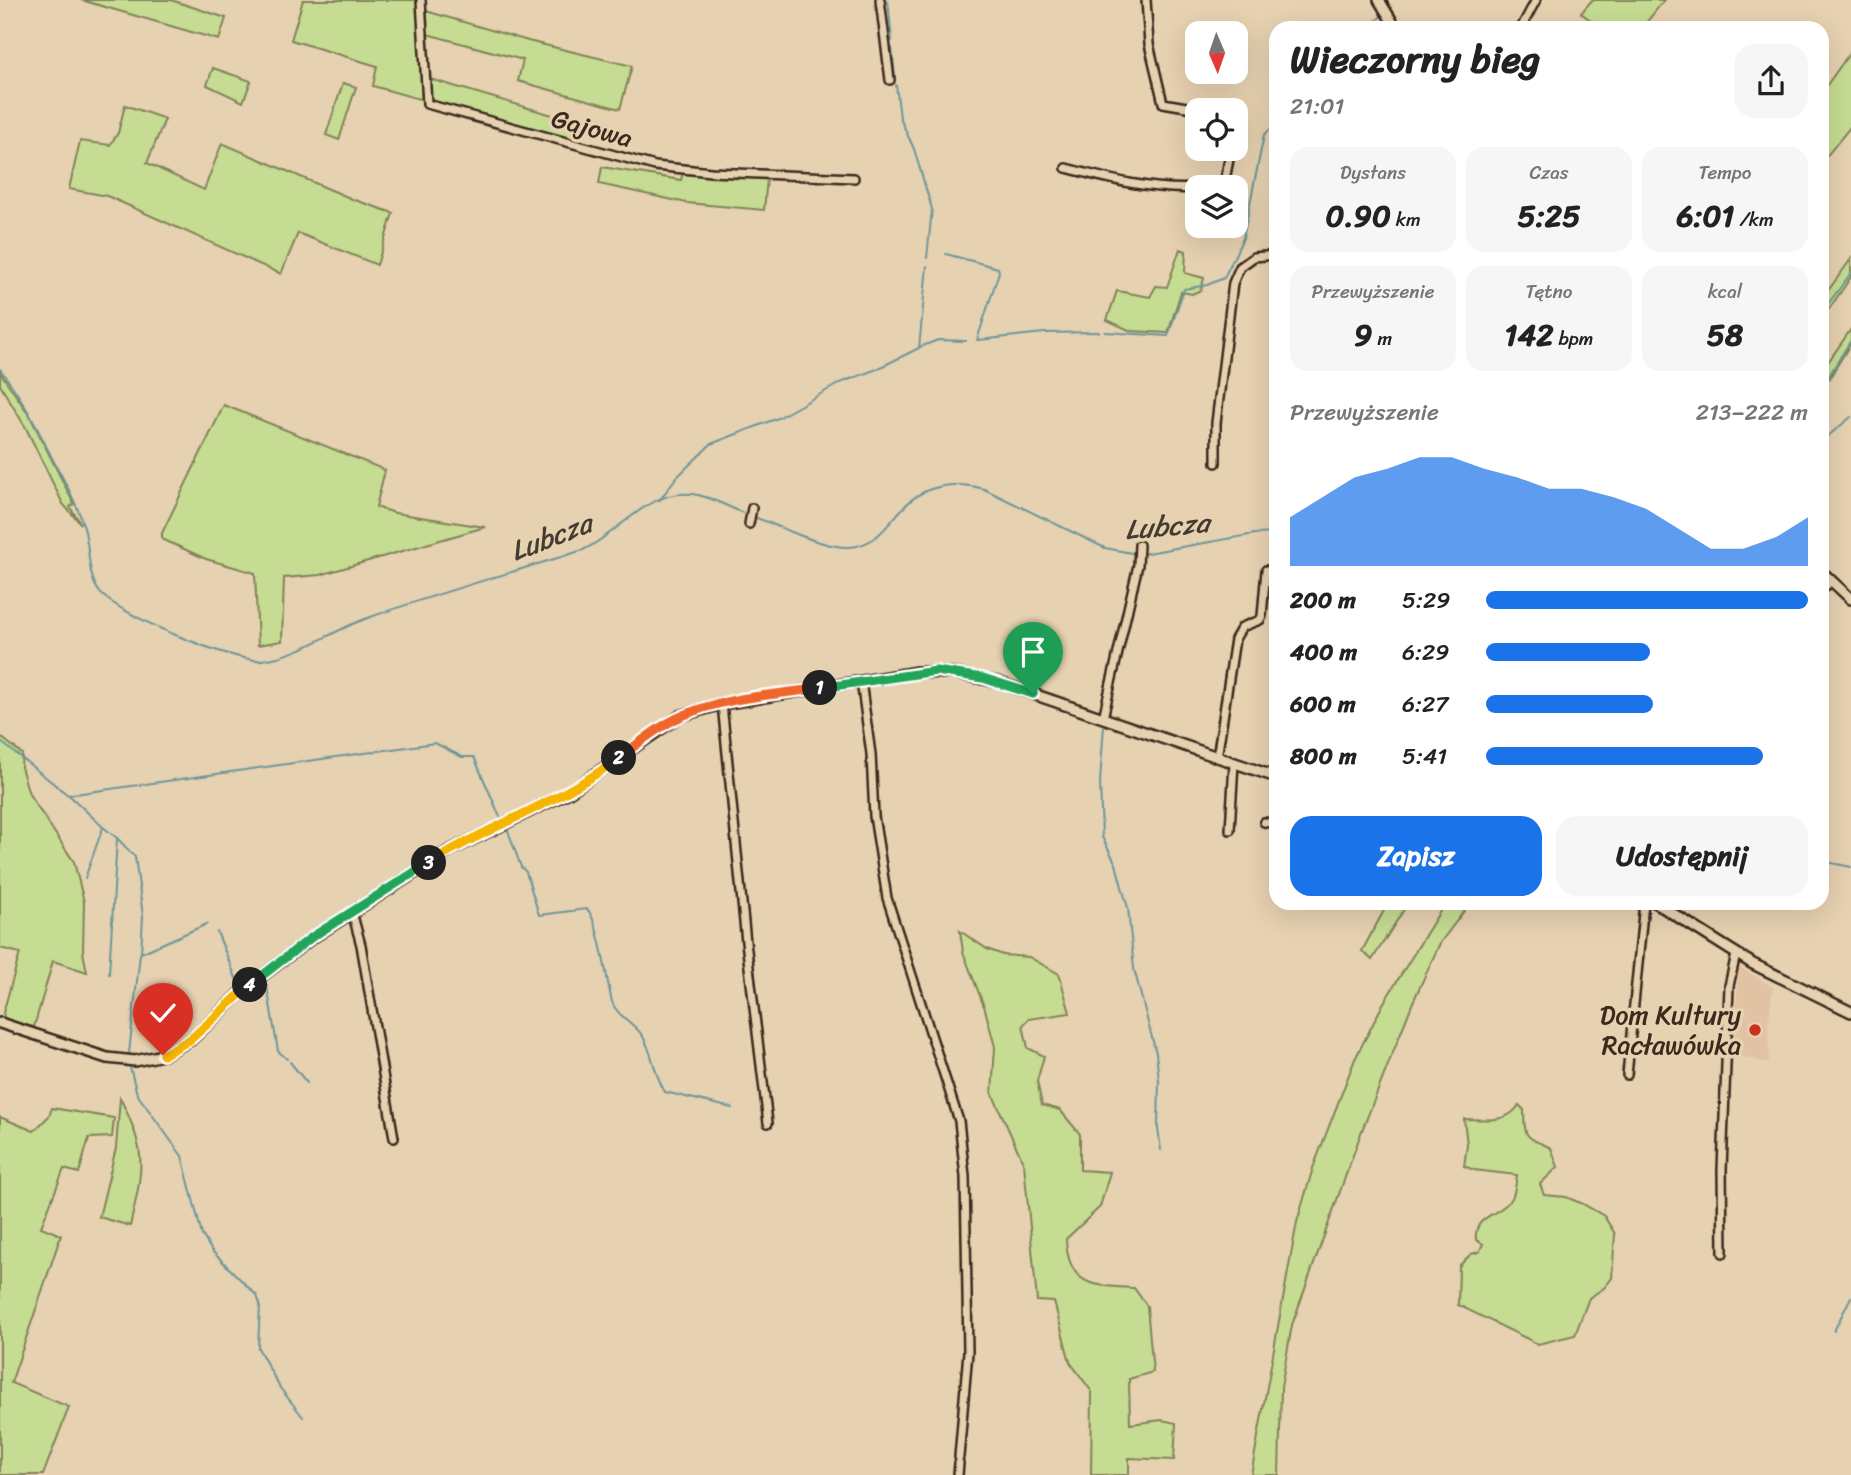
<!DOCTYPE html>
<html lang="pl">
<head>
<meta charset="utf-8">
<style>
	body { margin:0; font-family:Sriracha,sans-serif; background:#f6f6f6; color:#222; height:100vh; display:flex; flex-direction:column; font-size:26px; white-space:nowrap }
	* { box-sizing:border-box; margin:0 }
	p { font-size:23px; color:#767676 }
	.icon { flex:none; width:38px; height:38px; fill:none; stroke:currentColor; stroke-width:2; stroke-linecap:round; stroke-linejoin:round }
	.map { position:relative; flex:1; overflow:hidden }
	.details { position:absolute; left:1269px; top:21px; width:560px; height:889px; display:flex; flex-direction:column; background:#fff; border-radius:21px; box-shadow:0 7px 28px #0002 }
	.details>* { flex:none }
	.needle { width:46px; rotate:178deg }
	.buttons { position:absolute; left:1185px; top:21px; display:grid; gap:14px }
	.buttons a { display:grid; place-items:center; width:63px; height:63px; border-radius:14px; background:#fff; box-shadow:0 7px 28px #0002; font-size:35px }
	.pin { position:absolute; display:grid; place-items:center; width:60px; height:60px; color:#fff; margin:-72px -30px; border-radius:50% 50% 50% 0; rotate:-45deg; box-shadow:0 0 7px #0007 }
	.pin .icon { rotate:45deg }
	.km { position:absolute; width:35px; height:35px; margin:-18px; border-radius:50%; background:#222; color:#fff; font-size:19px; line-height:35px; text-align:center }
	.round { display:grid; place-items:center; flex:none; width:74px; height:74px; border-radius:21px; background:#f6f6f6 }
	.headline { display:flex; align-items:center; justify-content:space-between; height:119px; padding:0 21px }
	h1 { font-size:38px; font-weight:800; line-height:52px }
	.figures { display:grid; grid-template-columns:repeat(3,1fr); gap:10px; height:119px; padding:7px 21px }
	.figures div { display:grid; align-content:center; border-radius:18px; background:#f6f6f6; text-align:center }
	.figures b { font-size:30px; font-weight:800 }
	.figures small { font-size:19px; font-weight:400 }
	.figures p { font-size:19px }
	.chart { height:196px; padding:14px 21px }
	.chart p { display:flex; justify-content:space-between }
	.chart svg { width:100%; height:126px; margin-top:7px; fill:#1a73e8; opacity:.7 }
	.cta { display:flex; gap:14px; margin-top:auto; padding:14px 21px }
	.cta a { flex:1; height:80px; border-radius:21px; background:#1a73e8; color:#fff; font-size:28px; font-weight:800; line-height:80px; text-align:center }
	.cta a+a { background:#f6f6f6; color:#222 }
	ul { padding:0 21px; list-style:none; font-size:23px }
	li { display:grid; grid-template-columns:112px 84px 1fr; align-items:center; height:52px }
	li i { height:18px; border-radius:9px; background:#1a73e8 }
	.map>svg:first-child { display:block }
	.built { fill:#e1c3a4 }
	.green { fill:#c5dc92; stroke:#808358; stroke-width:2 }
	.lines { fill:none; stroke-linecap:round; stroke-linejoin:round }
	.stream { stroke:#6e969a; stroke-width:2 }
	.minor-casing { stroke:#3b2a1e; stroke-width:12 }
	.tertiary-casing { stroke:#3b2a1e; stroke-width:14 }
	.minor { stroke:#e6d1b0; stroke-width:7 }
	.tertiary { stroke:#e6d1b0; stroke-width:9 }
	.split-1-casing { stroke:#fff; stroke-width:14 }
	.split-2-casing { stroke:#fff; stroke-width:14 }
	.split-3-casing { stroke:#fff; stroke-width:14 }
	.split-4-casing { stroke:#fff; stroke-width:14 }
	.split-5-casing { stroke:#fff; stroke-width:14 }
	.split-1 { stroke:#22a559; stroke-width:9 }
	.split-2 { stroke:#f0652b; stroke-width:9 }
	.split-3 { stroke:#f5b400; stroke-width:9 }
	.split-4 { stroke:#22a559; stroke-width:9 }
	.split-5 { stroke:#f5b400; stroke-width:9 }
	.poi-dot { fill:#c8321e; stroke:#e6d1b0; stroke-width:2.5 }
	.labels { text-anchor:middle; dominant-baseline:central; stroke-width:7; stroke-linejoin:round; paint-order:stroke }
	.street-label { font-size:26px; fill:#3b2a1e; stroke:#e6d1b0 }
	.poi-label { font-size:26px; fill:#3b2a1e; stroke:#e6d1b0; text-anchor:end }
	.water-label { font-size:28px; font-style:italic; fill:#443c33; stroke:#e6d1b0 }
</style>
</head>
<body>
<div class="map">
<svg width="1851" height="1475" viewBox="0 0 1851 1475">
	<rect width="100%" height="100%" fill="#e6d1b0"/>
	<filter id="ink" filterUnits="userSpaceOnUse"><feTurbulence type="fractalNoise" baseFrequency=".0143" numOctaves="2"/><feDisplacementMap in="SourceGraphic" scale="14" xChannelSelector="R" yChannelSelector="G"/><feConvolveMatrix kernelMatrix="1 2 1 2 8 2 1 2 1" color-interpolation-filters="sRGB"/></filter>
	<g filter="url(#ink)">
		<!-- built -->
		<polygon class="built" points="1738,966 1773,987 1768,1024 1769,1063 1740,1056 1735,1052"/>
		<!-- green -->
		<g class="green">
			<polygon points="81,0 171,0 226,18 219,40"/>
			<polygon points="303,0 417,0 422,98 419,99 373,86 377,66 291,40"/>
			<polygon points="1592,0 1664,0 1642,28 1601,28 1581,13"/>
			<polygon points="426,11 528,41 632,66 620,109 518,81 523,60 427,34"/>
			<polygon points="1851,51 1851,126 1822,162 1822,92"/>
			<polygon points="213,68 251,81 243,102 207,85"/>
			<polygon points="430,79 576,122 572,142 435,103 431,98"/>
			<polygon points="343,83 356,87 339,140 326,135"/>
			<polygon points="125,105 165,119 147,163 204,190 222,143 352,199 393,213 377,265 298,233 281,274 107,196 69,189 80,141 110,145 118,133"/>
			<polygon points="602,167 681,180 683,172 767,178 764,210 687,203 599,184"/>
			<polygon points="1180,249 1186,251 1185,273 1204,278 1201,290 1192,294 1181,292 1168,333 1131,331 1107,320 1117,291 1150,297 1156,286 1167,287"/>
			<polygon points="1851,259 1851,277 1822,319 1822,299"/>
			<polygon points="1851,329 1851,343 1822,390 1822,371"/>
			<polygon points="0,372 30,416 74,504 70,507 81,524 63,504 26,428 0,385"/>
			<polygon points="224,405 385,470 376,507 395,513 485,527 320,575 284,578 282,641 258,645 255,573 206,559 162,539 162,533"/>
			<polygon points="0,736 22,754 21,767 29,794 74,862 84,902 83,952 87,972 53,961 34,1027 5,1020 3,1013 20,953 0,948"/>
			<polygon points="1388,903 1408,903 1372,960 1362,951"/>
			<polygon points="1445,903 1470,903 1440,943 1413,1002 1361,1133 1292,1325 1281,1387 1279,1475 1251,1475 1297,1222 1313,1168 1355,1059 1383,1004"/>
			<path d="M 960,931 L 987,949 L 1003,955 L 1029,957 L 1059,974 L 1070,1013 L 1029,1019 L 1023,1025 L 1028,1048 L 1044,1056 L 1037,1081 L 1042,1105 L 1060,1110 L 1080,1134 L 1080,1170 L 1110,1172 L 1100,1207 L 1066,1239 C 1068,1287 1094,1286 1134,1288 L 1147,1306 L 1153,1372 L 1129,1379 L 1130,1424 L 1162,1420 L 1176,1423 L 1174,1460 L 1129,1458 L 1129,1475 L 1091,1475 L 1092,1392 L 1070,1362 L 1054,1302 L 1037,1301 L 1024,1164 L 992,1093 L 995,1047 L 985,1009 L 963,952 Z"/>
			<path d="M 120,1098 C 148,1152 143,1169 130,1226 L 99,1217 L 116,1148 Z"/>
			<path d="M 1519,1105 L 1524,1110 C 1524,1140 1526,1136 1551,1148 L 1558,1167 L 1540,1184 L 1544,1195 L 1566,1197 L 1583,1204 L 1604,1216 L 1615,1234 L 1612,1278 L 1604,1288 L 1589,1298 L 1575,1335 L 1538,1344 L 1458,1305 L 1459,1266 L 1471,1254 L 1479,1252 L 1483,1244 L 1476,1240 C 1473,1214 1501,1216 1512,1198 C 1515,1192 1516,1182 1517,1175 L 1474,1170 L 1464,1166 L 1467,1145 L 1464,1119 C 1485,1119 1507,1124 1519,1105 Z"/>
			<polygon points="52,1108 114,1118 112,1137 89,1138 79,1173 64,1169 41,1227 61,1235 11,1383 69,1407 43,1475 0,1475 0,1117 34,1131 49,1116"/>
		</g>
		<g class="lines">
			<!-- stream -->
			<g class="stream">
				<polyline points="888,0 892,41"/>
				<polyline points="1369,28 1381,16"/>
				<polyline points="892,48 895,77"/>
				<polyline points="896,85 900,118 914,149 932,209 927,258"/>
				<polyline points="946,254 998,268 999,272 977,340"/>
				<polyline points="1822,312 1851,273"/>
				<polyline points="1105,332 1168,336 1184,289 1207,285 1224,278 1243,238 1264,135 1276,124"/>
				<polyline points="978,340 1044,333 1099,332"/>
				<polyline points="920,347 938,340 966,341"/>
				<path d="M 0,369 C 21,396 36,425 51,456 C 63,479 77,502 84,528 C 90,547 87,573 98,590 C 113,613 234,663 262,660 C 298,656 332,631 365,619 C 437,593 511,573 583,550 C 619,534 647,489 692,494 C 712,496 730,509 749,515"/>
				<polyline points="1822,387 1851,340"/>
				<polyline points="1822,441 1851,417"/>
				<polyline points="660,500 675,479 711,444 778,418 840,383 877,369 919,348 927,266"/>
				<path d="M 754,517 C 780,526 824,549 851,547 C 878,544 888,523 905,506 C 925,484 957,481 984,489 L 1105,548 L 1137,554"/>
				<polyline points="1142,554 1255,534 1276,533"/>
				<polyline points="1121,657 1140,571"/>
				<polyline points="1104,725 1100,782 1102,837 1116,864 1122,887 1128,908 1134,969 1156,1053 1159,1080 1158,1129 1161,1150"/>
				<polyline points="0,741 68,795 435,743 462,757 474,757 500,817"/>
				<polyline points="69,795 103,827 85,878"/>
				<polyline points="103,827 117,838 109,974"/>
				<path d="M 507,828 L 521,867 L 526,872 L 539,915 L 587,909 C 599,921 607,982 612,1002 C 617,1016 633,1022 642,1035 C 653,1052 654,1075 665,1092 L 732,1108"/>
				<polyline points="117,838 135,857 143,916 141,953 207,924"/>
				<polyline points="1822,861 1851,867"/>
				<polyline points="217,932 238,983"/>
				<polyline points="267,986 278,1051 287,1059"/>
				<polyline points="129,1053 140,954"/>
				<polyline points="290,1062 307,1083"/>
				<polyline points="130,1067 137,1094 182,1156 202,1235 212,1251 257,1296 260,1304 258,1348 280,1388 303,1417"/>
				<polyline points="1834,1331 1851,1297"/>
			</g>
			<defs>
				<g id="minor">
					<polyline points="421,0 427,104 655,166 711,172 854,178"/>
					<polyline points="880,0 890,80"/>
					<polyline points="1146,0 1149,44 1163,103 1204,110"/>
					<polyline points="1521,28 1536,0"/>
					<path d="M 1066,168 C 1108,179 1153,191 1197,188"/>
					<polyline points="1200,187 1224,185 1231,149"/>
					<polyline points="1216,463 1216,423 1233,283 1240,267 1254,257 1276,255"/>
					<polyline points="749,524 752,508"/>
					<polyline points="1822,590 1831,581"/>
					<polyline points="861,681 871,754 874,816 887,898 959,1121 965,1176 968,1352 959,1457"/>
					<polyline points="722,704 746,942 768,1123"/>
					<polyline points="1103,718 1138,565 1139,545"/>
					<polyline points="1217,758 1235,639 1242,627 1260,620 1262,616 1266,570"/>
					<polyline points="1264,822 1276,824"/>
					<polyline points="1230,830 1234,763"/>
					<polyline points="352,912 361,945 394,1138"/>
					<polyline points="1627,1075 1644,903"/>
					<polyline points="1723,1253 1722,1170 1729,986 1736,954"/>
					<polyline points="958,1475 959,1463"/>
				</g>
				<g id="tertiary">
					<polyline points="1379,0 1396,28"/>
					<polyline points="1822,572 1851,599"/>
					<polyline points="1656,903 1753,964 1851,1012"/>
					<polyline points="0,1023 107,1058 135,1061 163,1055 192,1039 245,989 312,938 449,851 569,792 680,716 722,704 917,672 952,673 998,682 1276,777"/>
				</g>
			</defs>
			<!-- minor casing -->
			<use href="#minor" class="minor-casing"/>
			<!-- tertiary casing -->
			<use href="#tertiary" class="tertiary-casing"/>
			<!-- minor -->
			<use href="#minor" class="minor"/>
			<!-- tertiary -->
			<use href="#tertiary" class="tertiary"/>
		</g>
	</g>
	<g class="lines" filter="url(#ink)">
		<defs>
			<polyline id="split-1" points="820,688 936,671 983,678 1033,694"/>
			<path id="split-2" d="M 619,758 C 639,743 659,726 682,716 C 724,697 775,695 820,688"/>
			<path id="split-3" d="M 429,863 C 491,825 561,802 619,758"/>
			<polyline id="split-4" points="250,985 312,937 429,863"/>
			<polyline id="split-5" points="163,1055 191,1039 250,985"/>
		</defs>
		<!-- split-1 casing -->
		<use href="#split-1" class="split-1-casing"/>
		<!-- split-2 casing -->
		<use href="#split-2" class="split-2-casing"/>
		<!-- split-3 casing -->
		<use href="#split-3" class="split-3-casing"/>
		<!-- split-4 casing -->
		<use href="#split-4" class="split-4-casing"/>
		<!-- split-5 casing -->
		<use href="#split-5" class="split-5-casing"/>
		<!-- split-1 -->
		<use href="#split-1" class="split-1"/>
		<!-- split-2 -->
		<use href="#split-2" class="split-2"/>
		<!-- split-3 -->
		<use href="#split-3" class="split-3"/>
		<!-- split-4 -->
		<use href="#split-4" class="split-4"/>
		<!-- split-5 -->
		<use href="#split-5" class="split-5"/>
	</g>
	<!-- markers -->
	<circle class="poi-dot" cx="1755" cy="1030" r="7"/>
	<g class="labels">
		<!-- street labels -->
		<g class="street-label">
			<text transform="translate(592 128) rotate(15)">Gajowa</text>
		</g>
		<!-- poi labels -->
		<g class="poi-label">
			<text x="1741" y="1015">Dom Kultury<tspan x="1741" dy="30">Racławówka</tspan></text>
		</g>
		<!-- water labels -->
		<g class="water-label">
			<text transform="translate(1167 526) rotate(-5)">Lubcza</text>
			<text transform="translate(551 537) rotate(-21)">Lubcza</text>
		</g>
	</g>
</svg>
<div class="buttons">
<a><svg class="needle" viewBox="-14 -14 28 28"><path d="M0-13l5 13h-10z" fill="#e53935"/><path d="M0 13l5-13h-10z" fill="#767676"/></svg></a>
<a><svg class="icon" aria-label="locate" viewBox="0 0 24 24"><circle cx="12" cy="12" r="6"/><path d="M12 2v4M12 18v4M2 12h4M18 12h4"/></svg></a>
<a><svg class="icon" aria-label="layers" viewBox="0 0 24 24"><path d="M12 4l9 5-9 5-9-5zM3 14l9 5 9-5"/></svg></a>
</div>
<div class="pin" style="left:1033px;top:694px;background:#1e9e55"><svg class="icon" aria-label="arrive" viewBox="0 0 24 24"><path d="M6 21V4h12l-3 4 3 4H6"/></svg></div>
<div class="pin" style="left:163px;top:1055px;background:#d93025"><svg class="icon" aria-label="check" viewBox="0 0 24 24"><path d="M5 12l5 5 9-10"/></svg></div>
<b class="km" style="left:820px;top:688px">1</b>
<b class="km" style="left:619px;top:758px">2</b>
<b class="km" style="left:429px;top:863px">3</b>
<b class="km" style="left:250px;top:985px">4</b>
<section class="details">
<div class="headline"><div><h1>Wieczorny bieg</h1><p>21:01</p></div><a class="round"><svg class="icon" aria-label="share" viewBox="0 0 24 24"><path d="M12 15V3M7 8l5-5 5 5M5 13v7h14v-7"/></svg></a></div>
<div class="figures">
<div><p>Dystans</p><b>0.90<small> km</small></b></div>
<div><p>Czas</p><b>5:25</b></div>
<div><p>Tempo</p><b>6:01<small> /km</small></b></div>
</div>
<div class="figures">
<div><p>Przewyższenie</p><b>9<small> m</small></b></div>
<div><p>Tętno</p><b>142<small> bpm</small></b></div>
<div><p>kcal</p><b>58</b></div>
</div>
<div class="chart"><p><span>Przewyższenie</span>213–222 m</p>
<svg viewBox="0 0 160 44" preserveAspectRatio="none"><path d="M0 44V27L10 20L20 13L30 10L40 6L50 6L60 10L70 13L80 17L90 17L100 20L110 24L120 31L130 38L140 38L150 34L160 27V44z"/></svg>
</div>
<ul>
<li><b>200 m</b>5:29<i style="width:100%"></i></li>
<li><b>400 m</b>6:29<i style="width:51%"></i></li>
<li><b>600 m</b>6:27<i style="width:52%"></i></li>
<li><b>800 m</b>5:41<i style="width:86%"></i></li>
</ul>
<div class="cta"><a>Zapisz</a><a>Udostępnij</a></div>
</section>
</div>
</body>
</html>
